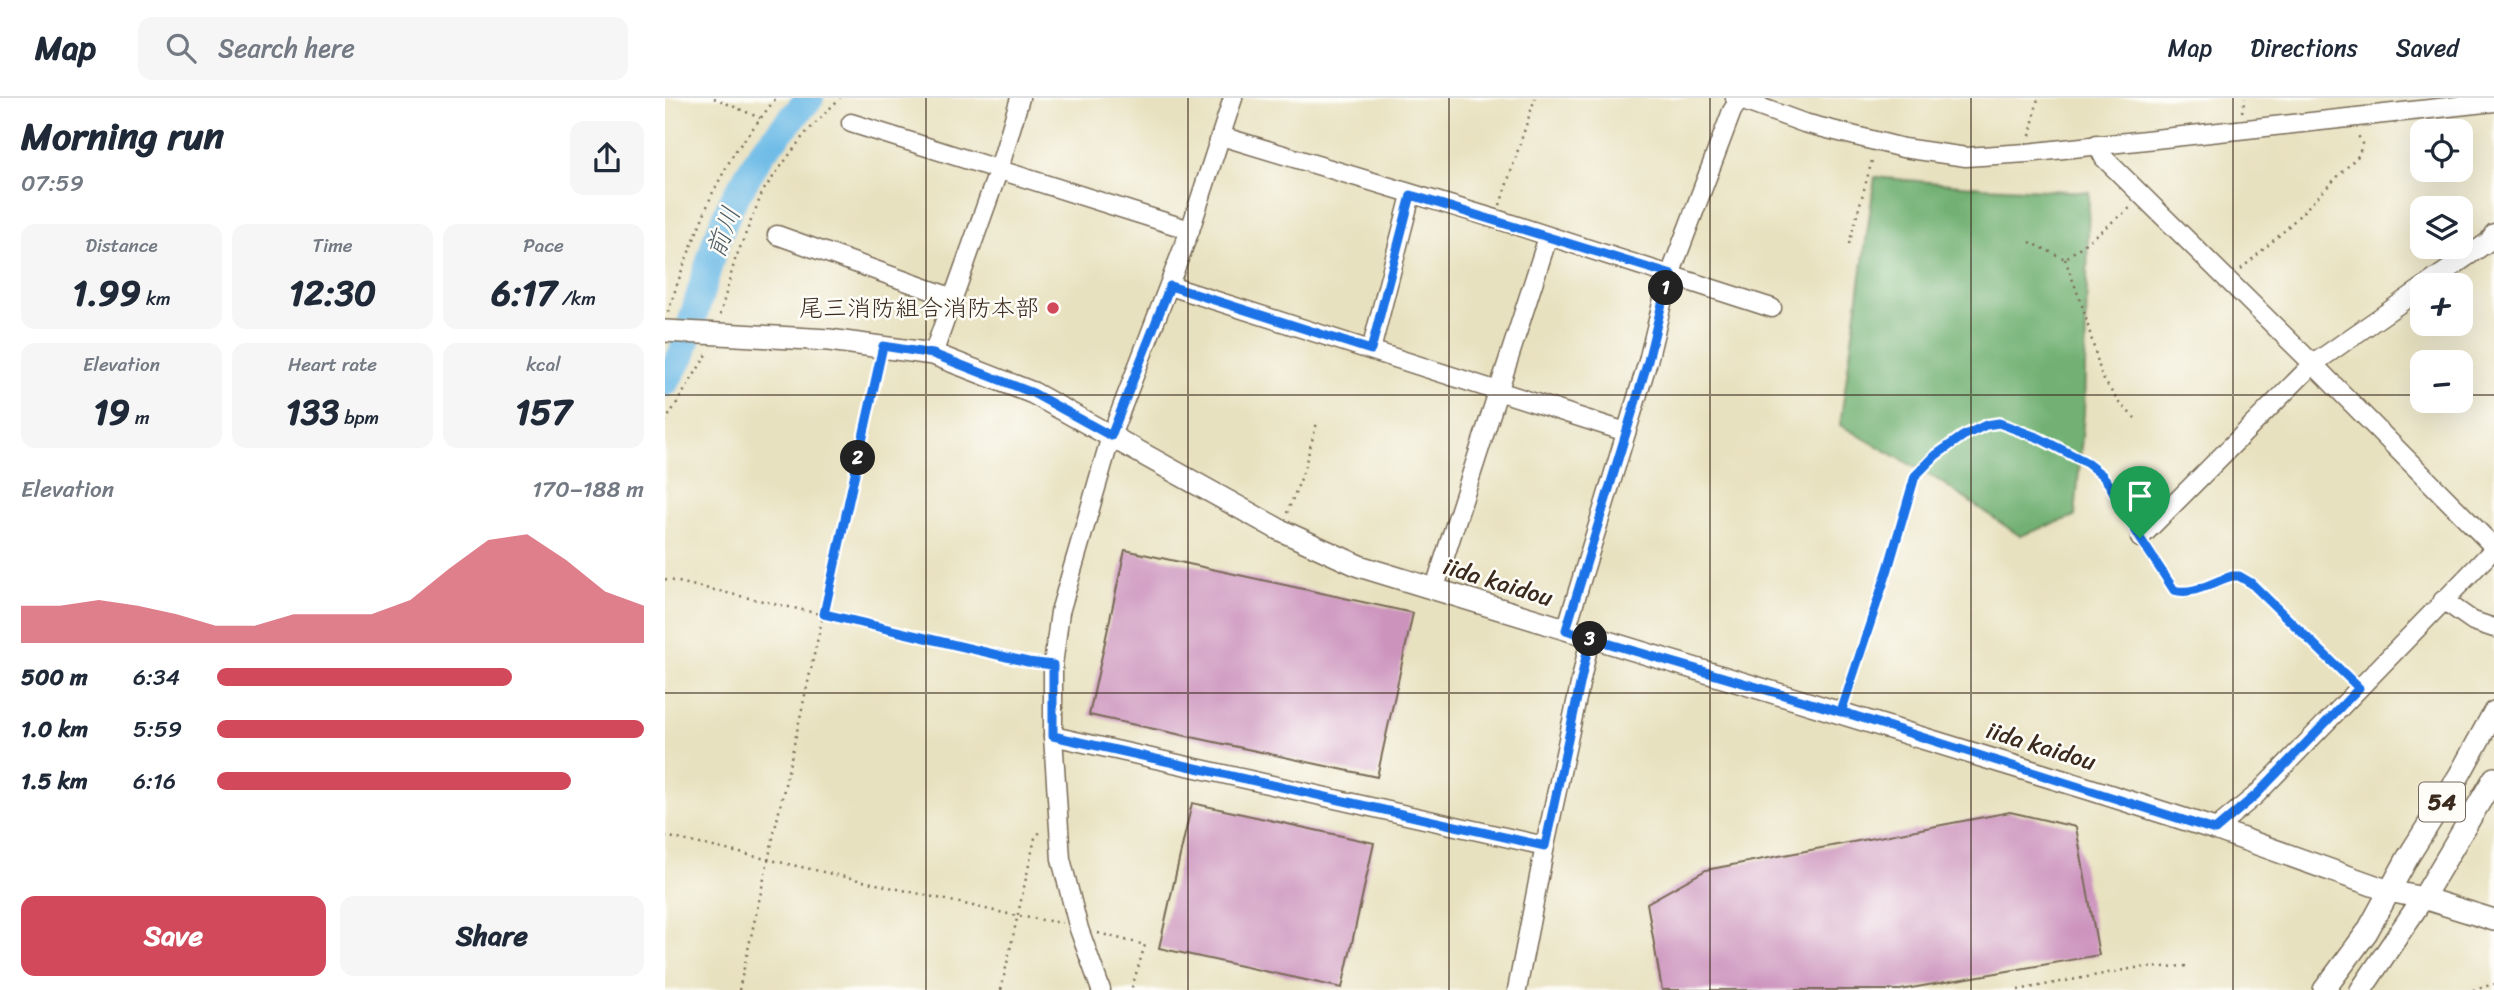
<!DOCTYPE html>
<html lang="en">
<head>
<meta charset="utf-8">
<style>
	body { margin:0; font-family:Sriracha,"Klee One",sans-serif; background:#f6f6f7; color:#1f2937; height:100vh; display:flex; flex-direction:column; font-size:26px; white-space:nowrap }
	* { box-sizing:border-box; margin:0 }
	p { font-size:23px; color:#747a83 }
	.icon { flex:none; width:38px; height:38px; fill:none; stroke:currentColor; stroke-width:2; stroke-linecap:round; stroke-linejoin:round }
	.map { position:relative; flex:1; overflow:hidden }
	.panel { display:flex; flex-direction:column; background:#fff; width:665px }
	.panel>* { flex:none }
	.controls { position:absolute; left:1745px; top:21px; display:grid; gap:14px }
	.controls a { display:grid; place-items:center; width:63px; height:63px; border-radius:14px; background:#fff; box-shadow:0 7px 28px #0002; font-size:35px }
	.pin { position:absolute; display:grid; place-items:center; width:60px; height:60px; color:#fff; margin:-72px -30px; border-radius:50% 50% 50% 0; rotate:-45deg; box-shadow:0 0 7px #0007 }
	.pin .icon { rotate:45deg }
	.km { position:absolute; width:35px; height:35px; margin:-18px; border-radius:50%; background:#222; color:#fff; font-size:19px; line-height:35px; text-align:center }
	.round { display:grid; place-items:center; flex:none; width:74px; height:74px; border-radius:14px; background:#f6f6f7 }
	.headline { display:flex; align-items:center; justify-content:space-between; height:119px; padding:0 21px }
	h1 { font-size:38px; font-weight:700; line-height:52px }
	.stats { display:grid; grid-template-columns:repeat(3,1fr); gap:10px; height:119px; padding:7px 21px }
	.stats div { display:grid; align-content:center; border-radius:14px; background:#f6f6f7; text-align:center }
	.stats b { font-size:35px; font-weight:700 }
	.stats small { font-size:19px; font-weight:400 }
	.stats p { font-size:19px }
	.chart { height:196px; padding:14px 21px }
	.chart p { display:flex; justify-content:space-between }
	.chart svg { width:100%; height:126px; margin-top:7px; fill:#d1495b; opacity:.7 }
	.button { display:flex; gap:14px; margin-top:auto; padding:14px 21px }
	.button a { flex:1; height:80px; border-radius:14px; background:#d1495b; color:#fff; font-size:28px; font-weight:700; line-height:80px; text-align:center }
	.button a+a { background:#f6f6f7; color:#1f2937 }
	ul { padding:0 21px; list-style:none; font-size:23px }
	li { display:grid; grid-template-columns:112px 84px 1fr; align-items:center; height:52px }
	li i { height:18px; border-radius:9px; background:#d1495b }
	header { display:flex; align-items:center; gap:42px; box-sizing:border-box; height:98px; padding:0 35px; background:#fff; border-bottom:2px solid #e0e1e3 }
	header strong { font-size:33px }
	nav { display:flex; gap:38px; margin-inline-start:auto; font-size:24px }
	.search { width:490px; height:63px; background:#f6f6f7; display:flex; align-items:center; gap:18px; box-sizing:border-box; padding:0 24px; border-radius:14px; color:#747a83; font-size:26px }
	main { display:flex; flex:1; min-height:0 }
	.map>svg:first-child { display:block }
	.forest { fill:#72b173; stroke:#566e48; stroke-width:2 }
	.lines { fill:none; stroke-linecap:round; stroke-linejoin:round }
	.river { stroke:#6dbbe7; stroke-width:28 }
	.building { fill:#cc93bd }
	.minor-casing { stroke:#786a56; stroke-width:21 }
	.major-casing { stroke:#786a56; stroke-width:24 }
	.path { stroke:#786a56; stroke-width:2.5; stroke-dasharray:2 5; stroke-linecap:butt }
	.minor { stroke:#fff; stroke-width:18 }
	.major { stroke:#fff; stroke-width:21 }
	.route-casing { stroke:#fff; stroke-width:14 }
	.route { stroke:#1a73e8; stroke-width:9 }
	.grid { fill:none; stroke:#3b2a1e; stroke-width:2; stroke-opacity:0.55 }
	.poi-dot { fill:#d1495b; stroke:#fdfcf7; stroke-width:2.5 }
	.labels { text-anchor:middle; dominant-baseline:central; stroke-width:5; stroke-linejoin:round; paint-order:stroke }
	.shield { fill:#fdfcf7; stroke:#75695f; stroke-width:2 }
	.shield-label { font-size:23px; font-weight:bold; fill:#3b2a1e }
	.poi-label { font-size:24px; fill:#3b2a1e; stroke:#fdfcf7; text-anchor:end }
	.street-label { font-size:24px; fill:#3b2a1e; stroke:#fdfcf7 }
	.water-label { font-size:26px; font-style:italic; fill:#4c5d64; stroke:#fdfcf7 }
</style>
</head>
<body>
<header>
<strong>Map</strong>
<div class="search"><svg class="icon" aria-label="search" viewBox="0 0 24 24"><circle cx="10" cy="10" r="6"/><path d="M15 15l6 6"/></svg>Search here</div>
<nav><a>Map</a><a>Directions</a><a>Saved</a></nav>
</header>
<main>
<section class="panel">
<div class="headline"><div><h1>Morning run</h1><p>07:59</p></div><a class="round"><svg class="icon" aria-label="share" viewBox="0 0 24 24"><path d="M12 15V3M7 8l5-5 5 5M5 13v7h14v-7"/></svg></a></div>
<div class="stats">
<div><p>Distance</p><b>1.99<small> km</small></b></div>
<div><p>Time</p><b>12:30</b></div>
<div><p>Pace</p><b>6:17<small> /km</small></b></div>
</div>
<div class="stats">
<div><p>Elevation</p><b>19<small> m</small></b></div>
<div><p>Heart rate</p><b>133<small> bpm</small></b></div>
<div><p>kcal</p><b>157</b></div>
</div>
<div class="chart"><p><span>Elevation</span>170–188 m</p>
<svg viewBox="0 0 160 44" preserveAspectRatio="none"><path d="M0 44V31L10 31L20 29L30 31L40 34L50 38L60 38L70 34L80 34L90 34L100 29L110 18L120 8L130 6L140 15L150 26L160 31V44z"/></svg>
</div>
<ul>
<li><b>500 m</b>6:34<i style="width:69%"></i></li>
<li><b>1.0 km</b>5:59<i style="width:100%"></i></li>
<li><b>1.5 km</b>6:16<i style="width:83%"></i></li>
</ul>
<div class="button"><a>Save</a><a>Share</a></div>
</section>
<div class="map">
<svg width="1829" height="892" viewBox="0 0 1829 892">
	<rect width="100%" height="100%" fill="#fdfcf7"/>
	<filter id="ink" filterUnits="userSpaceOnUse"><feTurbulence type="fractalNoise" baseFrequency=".0143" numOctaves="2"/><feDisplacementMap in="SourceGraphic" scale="14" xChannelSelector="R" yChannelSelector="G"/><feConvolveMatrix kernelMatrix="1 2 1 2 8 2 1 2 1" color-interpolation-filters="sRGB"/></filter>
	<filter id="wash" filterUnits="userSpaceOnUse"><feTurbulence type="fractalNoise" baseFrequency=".00686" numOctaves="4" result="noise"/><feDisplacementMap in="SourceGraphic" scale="28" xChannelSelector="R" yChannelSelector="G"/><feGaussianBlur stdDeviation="1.57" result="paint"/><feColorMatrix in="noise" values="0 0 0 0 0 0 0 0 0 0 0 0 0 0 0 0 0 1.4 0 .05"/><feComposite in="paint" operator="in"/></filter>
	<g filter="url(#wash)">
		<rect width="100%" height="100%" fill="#e8e1bf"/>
		<!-- forest -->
		<polygon class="forest" points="1210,79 1318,89 1424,94 1419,316 1410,418 1355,438 1273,382 1175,327"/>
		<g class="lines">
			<!-- river -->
			<polyline class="river" points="0,285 17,256 51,143 66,106 97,54 145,0"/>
		</g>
		<g id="blocks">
			<!-- building -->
			<g class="building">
				<polygon points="460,452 748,515 712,679 424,617"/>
				<polygon points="527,705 709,745 677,890 494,850"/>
				<polygon points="1345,714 1411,729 1434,857 1235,892 997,892 982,805 1041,772"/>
			</g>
		</g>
	</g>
	<g filter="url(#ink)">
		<use href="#blocks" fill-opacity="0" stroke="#786a56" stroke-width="2"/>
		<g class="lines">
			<defs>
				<g id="minor">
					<polyline points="1070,0 1139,25 1238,50 1301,59 1362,55 1829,4"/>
					<polyline points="186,25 525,132"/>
					<polyline points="556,38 831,121 1107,210"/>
					<polyline points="1432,46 1439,60 1648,266 1829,449"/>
					<polyline points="112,137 288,200"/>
					<polyline points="1761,187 1823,144 1829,135"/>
					<polyline points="505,188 961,334"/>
					<polyline points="706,252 746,97"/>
					<polyline points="268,256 334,71 355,0"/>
					<polyline points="1475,440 1648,266 1757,190"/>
					<polyline points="769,492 883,139"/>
					<polyline points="1778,502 1808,523 1829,530"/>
					<polyline points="901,532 983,263 1002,185 1067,13 1075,1"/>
					<polyline points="388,638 880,748"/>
					<polyline points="1550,731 1591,697 1829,451"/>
					<polyline points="436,892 414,831 396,761 388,638 388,567 395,514 446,338 525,132 568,0"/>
					<polyline points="852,892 880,748 925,540"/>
				</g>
				<g id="major">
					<polyline points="0,233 164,242 268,256 368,295 613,431 694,468 1424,691 1550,731 1724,793 1758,800 1829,822"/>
					<polyline points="1659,892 1702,834 1743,759 1795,676 1829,614"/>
					<polyline points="1696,892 1758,800 1829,680"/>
				</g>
			</defs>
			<!-- minor casing -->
			<use href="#minor" class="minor-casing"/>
			<!-- major casing -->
			<use href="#major" class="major-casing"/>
			<!-- path -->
			<g class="path">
				<polyline points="49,0 95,20"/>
				<polyline points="1577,14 1580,0"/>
				<polyline points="1365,38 1373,0"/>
				<polyline points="835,107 870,0"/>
				<polyline points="1365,144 1400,161 1465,110"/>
				<polyline points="1184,146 1208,59"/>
				<polyline points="1400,161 1418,210 1437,279 1454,305 1470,320"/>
				<polyline points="1576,171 1617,135 1694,57 1697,46 1693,37"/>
				<polyline points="3,214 18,169 47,96 69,55 111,0"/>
				<polyline points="55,217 70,162 98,93 139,37 175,0"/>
				<polyline points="0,324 44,253"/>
				<polyline points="622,415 637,378 652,325"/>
				<path d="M 1485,454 L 1509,492 C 1534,499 1556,472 1579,480 L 1681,578"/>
				<polyline points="0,481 372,565"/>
				<polyline points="1181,597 1223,471 1250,378 1271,357 1298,338 1321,327 1334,325 1375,339 1419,363 1437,378 1454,402 1465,426"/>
				<polyline points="0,738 352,818 397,825"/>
				<polyline points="433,835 480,847 466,892"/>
				<polyline points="74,892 214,267"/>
				<polyline points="336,892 370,740 375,734"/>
				<polyline points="1353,892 1470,870 1523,868"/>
				<polyline points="1808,892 1829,886"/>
			</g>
			<!-- minor -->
			<use href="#minor" class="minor"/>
			<!-- major -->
			<use href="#major" class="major"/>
		</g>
	</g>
	<g class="lines" filter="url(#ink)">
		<defs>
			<path id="route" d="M 1475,440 L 1444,386 L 1437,377 L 1419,363 L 1374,340 L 1334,325 L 1321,327 L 1298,338 L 1271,357 L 1250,378 L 1223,471 L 1176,614 L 925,540 L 901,532 L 983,263 L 1002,185 L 1007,177 L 746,97 L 706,252 L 505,188 L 446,338 L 368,295 L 268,256 L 218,248 L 159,516 L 363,564 L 388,567 L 388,638 L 880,748 L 925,540 C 1009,564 1092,589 1176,614 L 1178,614 L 1550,732 L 1591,697 L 1694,590 L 1586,485 L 1574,478 L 1567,478 C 1549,483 1529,498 1509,492 L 1475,440"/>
		</defs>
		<!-- route casing -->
		<use href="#route" class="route-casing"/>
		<!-- route -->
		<use href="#route" class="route"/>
	</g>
	<!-- grid -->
	<path class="grid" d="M 261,0 L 261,892M 523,0 L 523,892M 784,0 L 784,892M 1045,0 L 1045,892M 1306,0 L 1306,892M 1568,0 L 1568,892M 0,297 L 1757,297M 1796,297 L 1829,297M 0,595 L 1829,595"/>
	<!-- markers -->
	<circle class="poi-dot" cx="388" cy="210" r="7"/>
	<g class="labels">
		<!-- shield labels -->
		<rect class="shield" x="1754" y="684.5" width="46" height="39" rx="5"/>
		<g class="shield-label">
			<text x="1777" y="704">54</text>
		</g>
		<!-- poi labels -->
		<g class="poi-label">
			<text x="374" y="210">尾三消防組合消防本部</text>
		</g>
		<!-- street labels -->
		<g class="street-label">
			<text transform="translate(833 484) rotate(17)">iida kaidou</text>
			<text transform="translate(1376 648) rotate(17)">iida kaidou</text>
		</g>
		<!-- water labels -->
		<g class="water-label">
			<text transform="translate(58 134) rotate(-70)">前川</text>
		</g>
	</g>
</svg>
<div class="controls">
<a><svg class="icon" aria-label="locate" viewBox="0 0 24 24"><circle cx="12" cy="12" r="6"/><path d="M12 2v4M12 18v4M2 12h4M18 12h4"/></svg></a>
<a><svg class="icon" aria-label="layers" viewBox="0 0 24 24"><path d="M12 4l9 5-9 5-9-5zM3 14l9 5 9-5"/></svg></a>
<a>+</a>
<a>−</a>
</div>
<div class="pin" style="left:1475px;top:440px;background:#1e9e55"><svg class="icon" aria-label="arrive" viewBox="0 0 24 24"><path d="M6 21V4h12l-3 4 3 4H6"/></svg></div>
<b class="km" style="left:1001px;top:190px">1</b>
<b class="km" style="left:193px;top:360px">2</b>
<b class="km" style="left:925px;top:541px">3</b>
</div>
</main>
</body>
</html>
